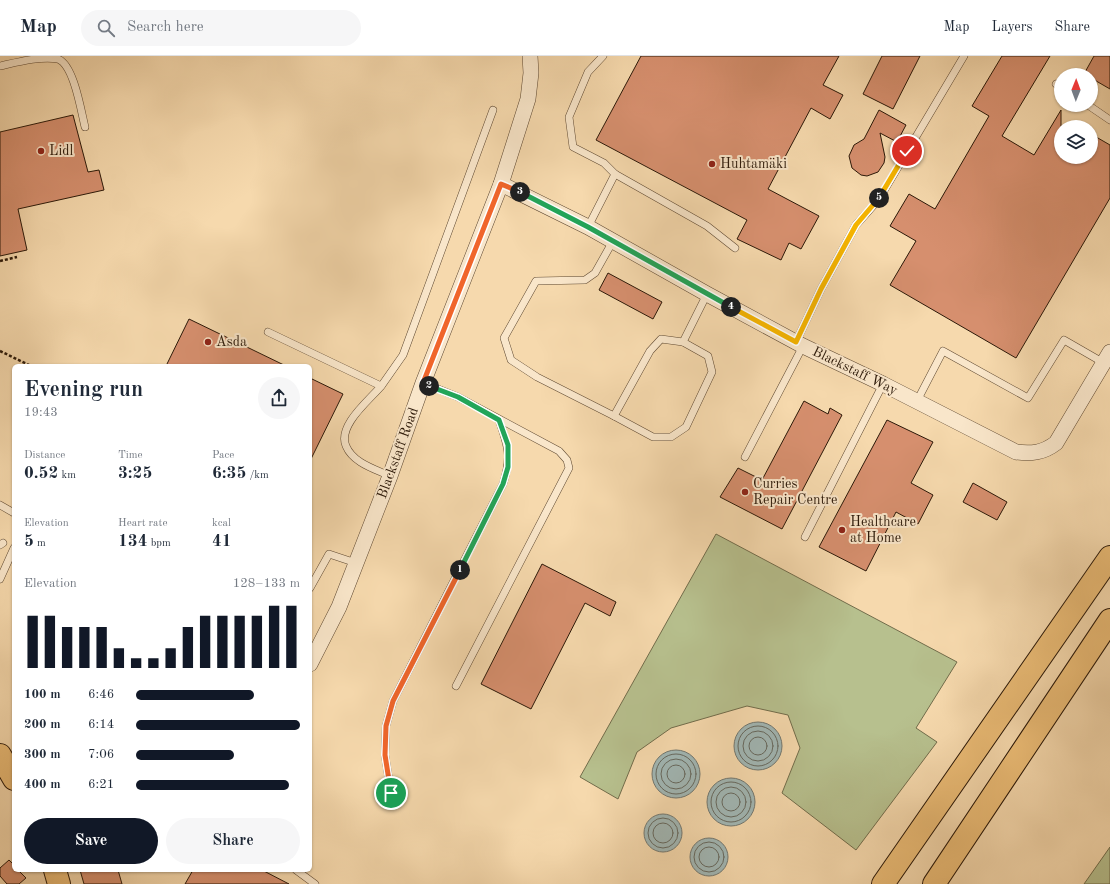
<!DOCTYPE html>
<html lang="en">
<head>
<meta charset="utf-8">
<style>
	body { margin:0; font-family:"Old Standard TT",serif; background:#f6f6f7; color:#1f2937; height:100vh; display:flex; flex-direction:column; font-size:15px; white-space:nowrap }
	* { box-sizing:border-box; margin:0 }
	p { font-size:13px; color:#747a83 }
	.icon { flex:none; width:22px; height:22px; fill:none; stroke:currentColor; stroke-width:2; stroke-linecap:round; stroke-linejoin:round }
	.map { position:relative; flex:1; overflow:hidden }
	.drawer { position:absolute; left:12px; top:308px; width:300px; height:508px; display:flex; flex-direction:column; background:#fff; border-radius:6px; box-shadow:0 1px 3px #0004 }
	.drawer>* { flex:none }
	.needle { width:26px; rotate:1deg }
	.controls { position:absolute; left:1054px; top:12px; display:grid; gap:8px }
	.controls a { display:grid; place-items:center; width:44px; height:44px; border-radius:50%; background:#fff; box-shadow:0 1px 3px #0004; font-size:20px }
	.pin { position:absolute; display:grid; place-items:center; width:34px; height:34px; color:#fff; margin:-17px; border:2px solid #fff; border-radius:50%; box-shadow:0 1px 4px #0007 }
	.km { position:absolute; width:20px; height:20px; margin:-10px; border-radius:50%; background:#222; color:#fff; font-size:11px; line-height:20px; text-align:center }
	.round { display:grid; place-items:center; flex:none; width:42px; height:42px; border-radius:21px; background:#f6f6f7 }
	.headline { display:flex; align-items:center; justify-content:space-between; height:68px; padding:0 12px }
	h1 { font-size:22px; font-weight:700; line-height:30px }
	.figures { display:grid; grid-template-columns:repeat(3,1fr); gap:6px; height:68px; padding:4px 12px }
	.figures div { display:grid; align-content:center }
	.figures b { font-size:17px; font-weight:700 }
	.figures small { font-size:11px; font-weight:400 }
	.figures p { font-size:11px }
	.chart { height:112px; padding:8px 12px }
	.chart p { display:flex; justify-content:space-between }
	.chart svg { width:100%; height:72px; margin-top:4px; stroke:#111827; stroke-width:6 }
	.action { display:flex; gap:8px; margin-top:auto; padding:8px 12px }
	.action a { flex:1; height:46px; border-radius:24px; background:#111827; color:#fff; font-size:16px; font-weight:700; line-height:46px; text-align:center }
	.action a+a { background:#f6f6f7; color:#1f2937 }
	ul { padding:0 12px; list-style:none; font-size:13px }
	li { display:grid; grid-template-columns:64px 48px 1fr; align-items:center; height:30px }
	li i { height:10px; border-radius:5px; background:#111827 }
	header { display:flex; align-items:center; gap:24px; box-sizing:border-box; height:56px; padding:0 20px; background:#fff; border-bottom:1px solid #e0e1e3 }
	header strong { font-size:19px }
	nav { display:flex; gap:22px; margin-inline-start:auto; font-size:14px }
	.search { width:280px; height:36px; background:#f6f6f7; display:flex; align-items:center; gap:10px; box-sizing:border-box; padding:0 14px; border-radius:22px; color:#747a83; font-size:15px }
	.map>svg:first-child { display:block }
	.green { fill:#b7c08e; stroke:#716c4b }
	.water { fill:#a1b7b5; stroke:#727770 }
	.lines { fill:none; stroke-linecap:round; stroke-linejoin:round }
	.shore { stroke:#66685e; stroke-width:1 }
	.building { fill:#d68f6e; stroke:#2b1808 }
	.service-casing { stroke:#5e4831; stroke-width:8 }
	.minor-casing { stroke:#5e4831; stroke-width:16 }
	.trunk-casing { stroke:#2b1808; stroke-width:24 }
	.motorway-casing { stroke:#2b1808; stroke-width:24 }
	.path { stroke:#2b1808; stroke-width:2.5; stroke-dasharray:3 2; stroke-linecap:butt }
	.service { stroke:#f9e6ca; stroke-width:7 }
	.minor { stroke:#f9e6ca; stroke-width:15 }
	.trunk { stroke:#ebbc76; stroke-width:22 }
	.motorway { stroke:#ebbc76; stroke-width:22 }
	.split-1-casing { stroke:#fff; stroke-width:8 }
	.split-2-casing { stroke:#fff; stroke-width:8 }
	.split-3-casing { stroke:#fff; stroke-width:8 }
	.split-4-casing { stroke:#fff; stroke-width:8 }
	.split-5-casing { stroke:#fff; stroke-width:8 }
	.split-6-casing { stroke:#fff; stroke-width:8 }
	.split-1 { stroke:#f0652b; stroke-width:5 }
	.split-2 { stroke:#22a559; stroke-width:5 }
	.split-3 { stroke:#f0652b; stroke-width:5 }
	.split-4 { stroke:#22a559; stroke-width:5 }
	.split-5 { stroke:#f5b400; stroke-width:5 }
	.split-6 { stroke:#f5b400; stroke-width:5 }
	.poi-dot { fill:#8f2418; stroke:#f9e6ca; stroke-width:1.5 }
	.labels { text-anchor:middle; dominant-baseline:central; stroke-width:4; stroke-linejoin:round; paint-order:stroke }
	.poi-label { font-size:14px; fill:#2b1808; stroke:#f9e6ca; text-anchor:start }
	.street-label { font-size:14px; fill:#2b1808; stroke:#f9e6ca }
</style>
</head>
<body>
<header>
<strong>Map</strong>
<div class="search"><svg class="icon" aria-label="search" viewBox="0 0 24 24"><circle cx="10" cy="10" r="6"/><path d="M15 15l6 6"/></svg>Search here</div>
<nav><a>Map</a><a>Layers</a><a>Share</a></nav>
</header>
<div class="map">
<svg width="1110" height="828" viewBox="0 0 1110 828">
	<rect width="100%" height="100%" fill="#f6d9ad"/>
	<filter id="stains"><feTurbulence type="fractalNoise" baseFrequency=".005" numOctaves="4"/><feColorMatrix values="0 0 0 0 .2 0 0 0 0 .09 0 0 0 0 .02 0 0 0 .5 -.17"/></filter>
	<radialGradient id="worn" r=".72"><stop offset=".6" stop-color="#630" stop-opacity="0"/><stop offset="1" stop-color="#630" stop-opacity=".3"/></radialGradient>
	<!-- green -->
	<g class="green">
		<polygon points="716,478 957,606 916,672 937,686 856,794 782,737 800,692 788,659 747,650 671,672 637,696 618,743 580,721"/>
		<polygon points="1110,791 1110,828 1084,828"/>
	</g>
	<!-- water -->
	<g class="water">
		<circle cx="758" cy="690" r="24"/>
		<circle cx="676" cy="718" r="24"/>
		<circle cx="731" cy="746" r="24"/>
		<circle cx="663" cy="777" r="19"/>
		<circle cx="709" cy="801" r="19"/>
	</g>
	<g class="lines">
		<!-- shore -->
		<g class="shore">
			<circle cx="758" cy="690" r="20"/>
			<circle cx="758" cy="690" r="15"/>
			<circle cx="758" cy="690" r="9"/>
			<circle cx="676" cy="718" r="20"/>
			<circle cx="676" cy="718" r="15"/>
			<circle cx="676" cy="718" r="9"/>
			<circle cx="731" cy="746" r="20"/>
			<circle cx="731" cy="746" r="15"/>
			<circle cx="731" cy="746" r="9"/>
			<circle cx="663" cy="777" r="15"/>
			<circle cx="663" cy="777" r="10"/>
			<circle cx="709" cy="801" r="15"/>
			<circle cx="709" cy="801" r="10"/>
		</g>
	</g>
	<!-- building -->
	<g class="building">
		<polygon points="641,0 839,0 823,29 843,39 830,63 811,52 768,133 819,160 801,193 789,187 781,204 737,183 747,164 596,84"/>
		<polygon points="882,0 920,0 893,53 863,38"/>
		<polygon points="1002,0 1050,0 1002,80 1034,99 1061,54 1061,101 1091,101 1091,78 1110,89 1110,142 1016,302 890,229 916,185 890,170 909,138 935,153 989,60 972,50"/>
		<polygon points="1094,0 1110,0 1110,33 1091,22 1091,19 1084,18"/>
		<polygon points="879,54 906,69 897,86 880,77 885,101 884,107 878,116 867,120 861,119 852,112 849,100 854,89 864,83"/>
		<polygon points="73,59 88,116 99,114 104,134 18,153 27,194 0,200 0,76"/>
		<polygon points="608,217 662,246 653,263 599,234"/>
		<polygon points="189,263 286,310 166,310"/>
		<polygon points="310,322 343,338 310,405"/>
		<polygon points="804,345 828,358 830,352 842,359 782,473 720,441 738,412 762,424"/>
		<polygon points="887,364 933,386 911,427 933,439 918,468 896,456 866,515 819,491"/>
		<polygon points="973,427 1007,446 997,464 963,446"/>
		<polygon points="542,508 616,546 610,560 585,547 531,653 481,628"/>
		<polygon points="9,804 14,809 14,814 18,814 26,822 19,828 7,828 0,820 0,812"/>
		<polygon points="80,814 118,814 122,828 84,828"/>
		<polygon points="193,814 262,814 289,828 185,828"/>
	</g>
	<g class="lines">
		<defs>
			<g id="service">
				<path d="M 0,10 C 18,6 40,0 58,3 C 74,9 81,55 85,71"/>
				<polyline points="1056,28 1061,31"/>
				<polyline points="1088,49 1110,64"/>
				<polyline points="615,118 707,170 735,192"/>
				<polyline points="588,171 615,118 604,107 573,91 569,61 588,16 603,0"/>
				<polyline points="613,185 595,217 585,224 536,225 504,282 511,304 537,321 614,360 650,295 661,283 683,286 707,238"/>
				<polyline points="268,276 381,330"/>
				<polyline points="796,286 821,233 856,169 879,143 964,0"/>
				<polyline points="423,327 458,341 559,395 567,404 569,412 456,630"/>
				<polyline points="917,345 943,295 1028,342 1064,284 1104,307"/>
				<polyline points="614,360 653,381 671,381 686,371 712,316 708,300 683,286"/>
				<polyline points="745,401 803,290"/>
				<path d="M 390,420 C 375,413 353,407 346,390 C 337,369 371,343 382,329 C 389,319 396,309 403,299 L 493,54"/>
				<polyline points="0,449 14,457"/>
				<polyline points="805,481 883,328"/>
				<polyline points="0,489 3,487"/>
				<polyline points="0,523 14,492"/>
				<polyline points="310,532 329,498 356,507"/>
				<path d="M 391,737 L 385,699 L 386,670 L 393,645 L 503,428 C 512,401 508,390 499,364"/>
				<polyline points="296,814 315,828"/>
			</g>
			<g id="minor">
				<path d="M 501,128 L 588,171 L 707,238 L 803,290 L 883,328 L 1016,396 C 1031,398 1043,397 1056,387 L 1110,296"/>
				<polyline points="310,608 339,551 390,420 423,327 501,128 528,43 531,17 530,0"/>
			</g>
			<g id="trunk">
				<polyline points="0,699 14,723"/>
				<polyline points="55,814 59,828"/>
			</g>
			<g id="motorway">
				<polyline points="883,828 1110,501"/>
				<polyline points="934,828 1110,564"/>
			</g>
		</defs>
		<!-- service casing -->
		<use href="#service" class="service-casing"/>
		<!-- minor casing -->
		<use href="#minor" class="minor-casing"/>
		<!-- trunk casing -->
		<use href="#trunk" class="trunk-casing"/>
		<!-- motorway casing -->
		<use href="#motorway" class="motorway-casing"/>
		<!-- path -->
		<g class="path">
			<polyline points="0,205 17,201"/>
			<polyline points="0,295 31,310"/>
		</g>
		<!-- service -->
		<use href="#service" class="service"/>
		<!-- minor -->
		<use href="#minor" class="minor"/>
		<!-- trunk -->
		<use href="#trunk" class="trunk"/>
		<!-- motorway -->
		<use href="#motorway" class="motorway"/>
	</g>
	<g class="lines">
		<defs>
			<polyline id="split-1" points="391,737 385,699 386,670 393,645 460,514"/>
			<polyline id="split-2" points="429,330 458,341 499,364 508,389 508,411 503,428 460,514"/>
			<polyline id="split-3" points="429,330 423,327 501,128 520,136"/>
			<polyline id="split-4" points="520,136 588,171 731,251"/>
			<polyline id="split-5" points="731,251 796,286 821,233 856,169 879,142"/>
			<polyline id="split-6" points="879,142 907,95"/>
		</defs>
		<!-- split-1 casing -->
		<use href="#split-1" class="split-1-casing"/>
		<!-- split-2 casing -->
		<use href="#split-2" class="split-2-casing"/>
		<!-- split-3 casing -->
		<use href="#split-3" class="split-3-casing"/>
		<!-- split-4 casing -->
		<use href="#split-4" class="split-4-casing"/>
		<!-- split-5 casing -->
		<use href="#split-5" class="split-5-casing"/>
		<!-- split-6 casing -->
		<use href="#split-6" class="split-6-casing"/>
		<!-- split-1 -->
		<use href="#split-1" class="split-1"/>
		<!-- split-2 -->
		<use href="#split-2" class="split-2"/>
		<!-- split-3 -->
		<use href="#split-3" class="split-3"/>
		<!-- split-4 -->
		<use href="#split-4" class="split-4"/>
		<!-- split-5 -->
		<use href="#split-5" class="split-5"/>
		<!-- split-6 -->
		<use href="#split-6" class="split-6"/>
	</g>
	<!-- markers -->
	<g class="poi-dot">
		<circle cx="41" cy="95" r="4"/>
		<circle cx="712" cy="108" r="4"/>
		<circle cx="208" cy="286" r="4"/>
		<circle cx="745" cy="436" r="4"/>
		<circle cx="842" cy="474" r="4"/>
	</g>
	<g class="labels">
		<!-- poi labels -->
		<g class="poi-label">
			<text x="49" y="95">Lidl</text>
			<text x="720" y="108">Huhtamäki</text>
			<text x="216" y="286">Asda</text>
			<text x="753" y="428">Curries<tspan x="753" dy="16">Repair Centre</tspan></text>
			<text x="850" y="466">Healthcare<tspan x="850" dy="16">at Home</tspan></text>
		</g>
		<!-- street labels -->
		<g class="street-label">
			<text transform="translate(855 315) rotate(26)">Blackstaff Way</text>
			<text transform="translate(398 397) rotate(-70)">Blackstaff Road</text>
		</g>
	</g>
	<rect width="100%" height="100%" filter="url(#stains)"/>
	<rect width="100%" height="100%" fill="url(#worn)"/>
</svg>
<div class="controls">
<a><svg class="needle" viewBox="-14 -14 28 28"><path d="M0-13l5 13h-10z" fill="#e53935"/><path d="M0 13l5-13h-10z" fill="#747a83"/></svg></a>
<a><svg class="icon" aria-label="layers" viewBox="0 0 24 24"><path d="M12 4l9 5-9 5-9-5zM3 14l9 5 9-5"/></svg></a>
</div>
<div class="pin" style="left:391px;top:737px;background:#1e9e55"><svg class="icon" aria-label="arrive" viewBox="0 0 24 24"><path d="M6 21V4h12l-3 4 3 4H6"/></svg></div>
<div class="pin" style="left:907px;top:95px;background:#d93025"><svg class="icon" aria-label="check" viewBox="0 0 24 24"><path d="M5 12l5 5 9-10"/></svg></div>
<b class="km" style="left:460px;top:514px">1</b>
<b class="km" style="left:429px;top:330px">2</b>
<b class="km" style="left:520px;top:136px">3</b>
<b class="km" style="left:731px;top:251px">4</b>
<b class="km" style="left:879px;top:142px">5</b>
<section class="drawer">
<div class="headline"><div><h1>Evening run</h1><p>19:43</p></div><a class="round"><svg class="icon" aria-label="share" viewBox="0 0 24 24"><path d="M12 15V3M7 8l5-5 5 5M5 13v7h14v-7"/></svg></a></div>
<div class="figures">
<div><p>Distance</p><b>0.52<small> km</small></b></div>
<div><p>Time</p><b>3:25</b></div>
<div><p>Pace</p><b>6:35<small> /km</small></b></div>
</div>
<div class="figures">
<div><p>Elevation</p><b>5<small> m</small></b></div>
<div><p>Heart rate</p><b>134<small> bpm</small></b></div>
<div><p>kcal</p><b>41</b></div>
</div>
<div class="chart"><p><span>Elevation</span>128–133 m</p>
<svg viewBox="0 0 160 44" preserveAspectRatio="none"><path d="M5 44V12M15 44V12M25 44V19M35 44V19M45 44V19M55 44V32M65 44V38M75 44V38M85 44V32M95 44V19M105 44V12M115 44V12M125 44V12M135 44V12M145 44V6M155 44V6"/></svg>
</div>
<ul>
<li><b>100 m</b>6:46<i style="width:72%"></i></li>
<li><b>200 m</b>6:14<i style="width:100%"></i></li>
<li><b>300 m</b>7:06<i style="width:60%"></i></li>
<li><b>400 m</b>6:21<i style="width:93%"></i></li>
</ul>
<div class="action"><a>Save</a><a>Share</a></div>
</section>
</div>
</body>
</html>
